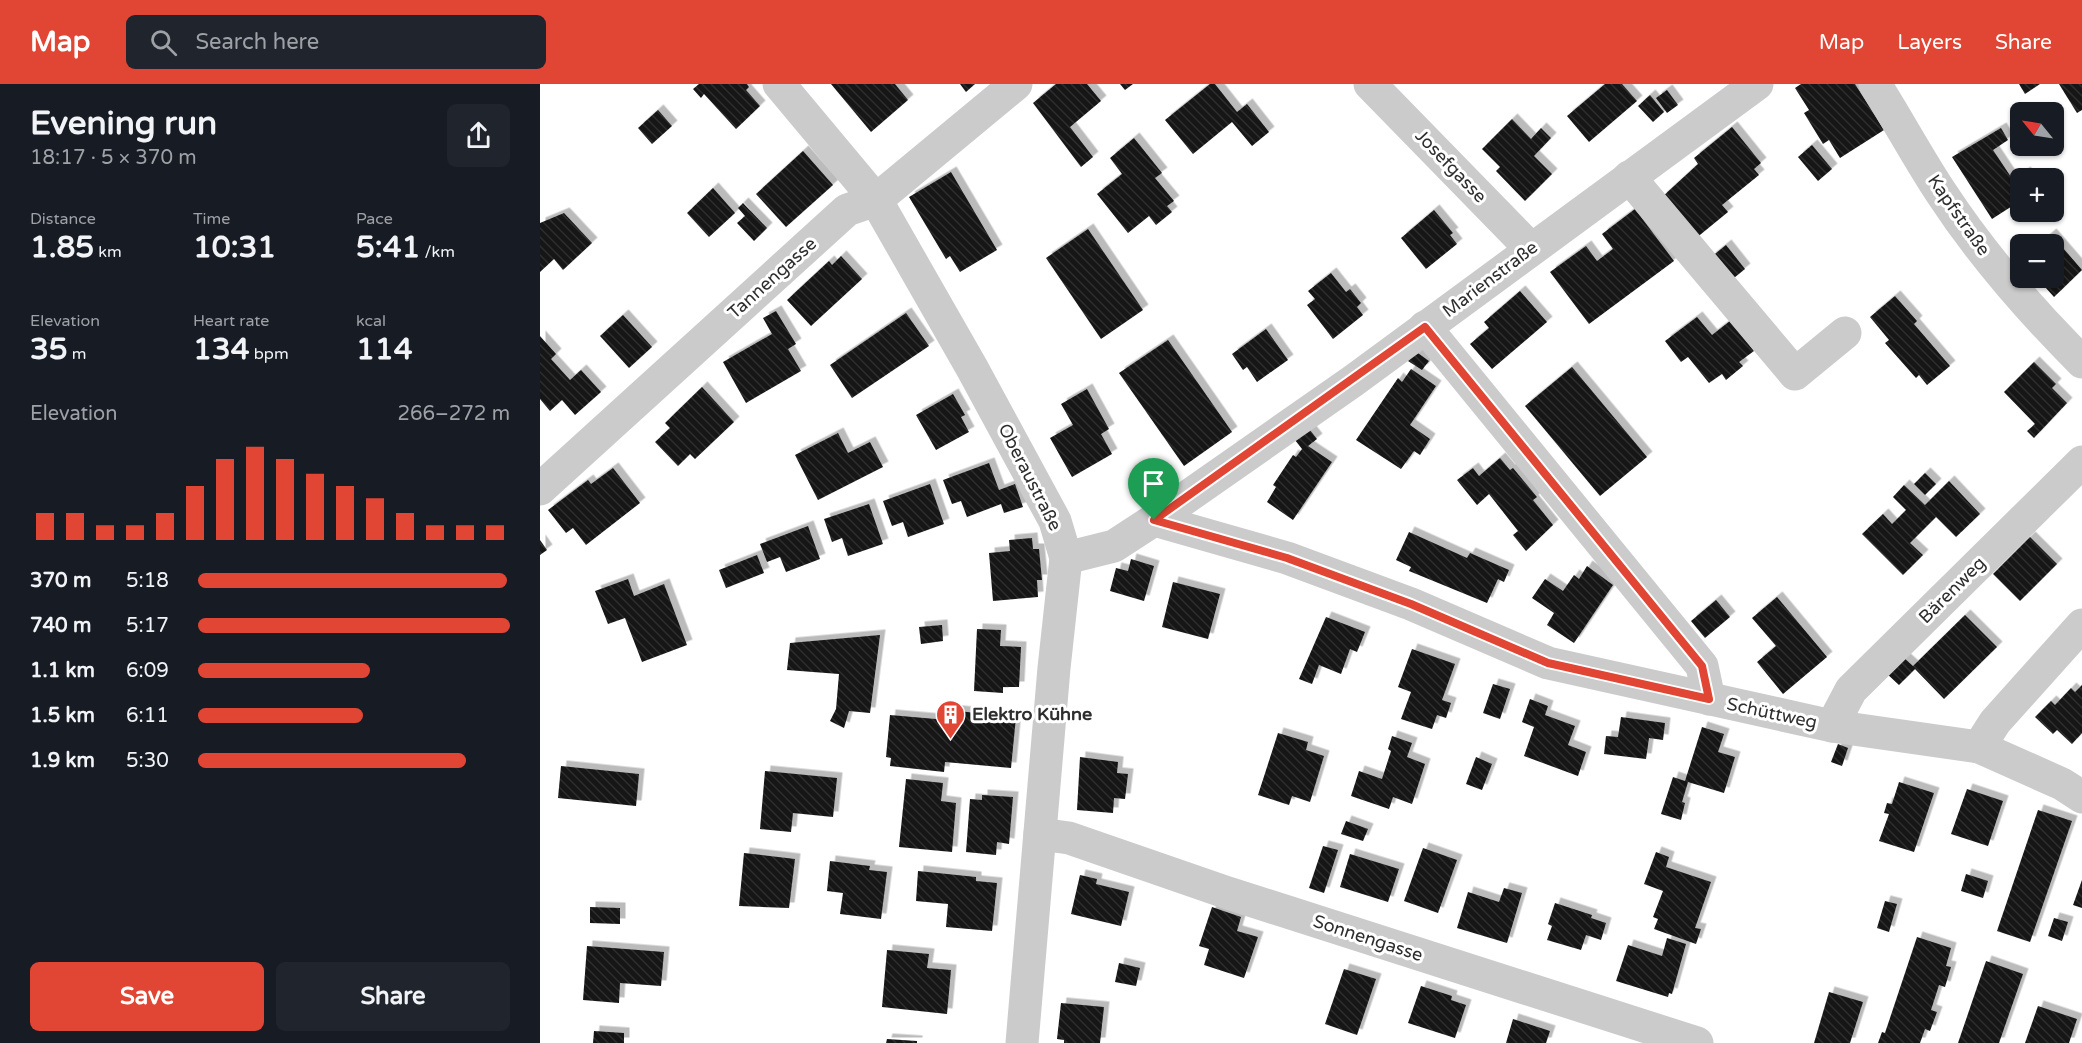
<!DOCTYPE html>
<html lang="en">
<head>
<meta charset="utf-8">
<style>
	body { margin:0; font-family:"Varela Round",sans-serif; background:#20242c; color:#f1f3f6; height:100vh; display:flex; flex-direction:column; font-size:22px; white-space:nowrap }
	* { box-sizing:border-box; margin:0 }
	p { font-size:20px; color:#9ea1a6 }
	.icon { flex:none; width:33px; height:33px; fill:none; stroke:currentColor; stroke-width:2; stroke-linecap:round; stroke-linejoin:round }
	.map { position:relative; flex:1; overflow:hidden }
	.panel { display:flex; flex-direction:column; background:#171b24; width:540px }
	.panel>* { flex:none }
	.needle { width:39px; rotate:300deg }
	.buttons { position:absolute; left:1470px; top:18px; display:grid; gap:12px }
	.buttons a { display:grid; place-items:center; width:54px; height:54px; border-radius:9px; background:#171b24; box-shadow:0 2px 4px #0004; font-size:30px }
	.pin { position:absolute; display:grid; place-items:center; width:51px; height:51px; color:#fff; margin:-62px -26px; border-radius:50% 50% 50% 0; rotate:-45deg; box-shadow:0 0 6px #0007 }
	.pin .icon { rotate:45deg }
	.round { display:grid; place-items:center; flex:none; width:63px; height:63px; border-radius:9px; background:#20242c }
	.overview { display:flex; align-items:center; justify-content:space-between; height:102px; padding:0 30px }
	h1 { font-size:33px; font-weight:800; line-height:45px }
	.figures { display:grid; grid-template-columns:repeat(3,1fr); gap:9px; height:102px; padding:6px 30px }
	.figures div { display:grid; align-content:center }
	.figures b { font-size:30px; font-weight:800 }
	.figures small { font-size:16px; font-weight:400 }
	.figures p { font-size:16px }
	.chart { height:168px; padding:12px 30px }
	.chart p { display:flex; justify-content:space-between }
	.chart svg { width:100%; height:108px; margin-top:6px; stroke:#e14534; stroke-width:6 }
	.cta { display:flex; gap:12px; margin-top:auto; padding:12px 30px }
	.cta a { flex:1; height:69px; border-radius:9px; background:#e14534; color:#fff; font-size:24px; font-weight:800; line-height:69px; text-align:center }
	.cta a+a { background:#20242c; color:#f1f3f6 }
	ul { padding:0 30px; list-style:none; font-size:20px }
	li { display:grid; grid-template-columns:96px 72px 1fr; align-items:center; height:45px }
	li i { height:15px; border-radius:8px; background:#e14534 }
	header { display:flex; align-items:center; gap:36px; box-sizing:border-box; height:84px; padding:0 30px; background:#e14534; color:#fff }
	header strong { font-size:28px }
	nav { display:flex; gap:33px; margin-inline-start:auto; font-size:21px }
	.search { width:420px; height:54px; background:#20242c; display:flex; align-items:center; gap:15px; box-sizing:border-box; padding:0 21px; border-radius:9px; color:#9ea1a6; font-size:22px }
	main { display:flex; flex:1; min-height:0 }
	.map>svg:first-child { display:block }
	.building { fill:url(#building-back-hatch); filter:url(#shadow) }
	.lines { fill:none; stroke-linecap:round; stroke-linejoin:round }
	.minor { stroke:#cbcbcb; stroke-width:33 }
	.route-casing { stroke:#fff; stroke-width:12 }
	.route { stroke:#e14534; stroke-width:8 }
	.labels { text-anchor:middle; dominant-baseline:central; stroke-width:6; stroke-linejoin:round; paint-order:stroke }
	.street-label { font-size:18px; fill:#2e2e2e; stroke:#fff }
	.poi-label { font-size:18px; font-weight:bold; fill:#2e2e2e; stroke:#fff; text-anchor:start }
</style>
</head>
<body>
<header>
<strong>Map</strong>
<div class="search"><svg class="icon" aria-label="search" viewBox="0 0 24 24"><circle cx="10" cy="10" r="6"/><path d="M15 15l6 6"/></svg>Search here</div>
<nav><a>Map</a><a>Layers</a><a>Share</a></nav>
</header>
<main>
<section class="panel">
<div class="overview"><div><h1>Evening run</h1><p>18:17 · 5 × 370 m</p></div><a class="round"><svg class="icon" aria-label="share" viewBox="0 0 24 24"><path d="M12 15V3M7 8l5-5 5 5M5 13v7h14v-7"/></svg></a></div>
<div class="figures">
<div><p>Distance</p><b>1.85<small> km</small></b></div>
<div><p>Time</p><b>10:31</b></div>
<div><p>Pace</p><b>5:41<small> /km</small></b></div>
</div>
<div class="figures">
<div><p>Elevation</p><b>35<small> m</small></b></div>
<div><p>Heart rate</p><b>134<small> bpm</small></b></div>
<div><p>kcal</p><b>114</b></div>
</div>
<div class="chart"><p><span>Elevation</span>266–272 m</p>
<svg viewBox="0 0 160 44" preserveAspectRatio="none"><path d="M5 44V33M15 44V33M25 44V38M35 44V38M45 44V33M55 44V22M65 44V11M75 44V6M85 44V11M95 44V17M105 44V22M115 44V27M125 44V33M135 44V38M145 44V38M155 44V38"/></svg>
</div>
<ul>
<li><b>370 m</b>5:18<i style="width:99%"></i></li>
<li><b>740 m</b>5:17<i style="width:100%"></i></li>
<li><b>1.1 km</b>6:09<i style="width:55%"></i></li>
<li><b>1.5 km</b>6:11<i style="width:53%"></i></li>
<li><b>1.9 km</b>5:30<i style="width:86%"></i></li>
</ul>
<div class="cta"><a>Save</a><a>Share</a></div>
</section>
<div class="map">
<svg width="1542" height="959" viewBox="0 0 1542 959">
	<defs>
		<pattern id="building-back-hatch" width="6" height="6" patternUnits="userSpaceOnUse" patternTransform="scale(1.5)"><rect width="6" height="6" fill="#151515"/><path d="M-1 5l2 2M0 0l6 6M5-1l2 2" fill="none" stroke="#2f2f2f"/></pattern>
		<filter id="shadow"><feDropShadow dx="5.5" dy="-5.5" stdDeviation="0" flood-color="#0004"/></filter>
	</defs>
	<rect width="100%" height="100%" fill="#fff"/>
	<!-- building -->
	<g class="building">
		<polygon points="159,0 207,0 209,3 206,6 220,22 196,45 164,10 161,14 153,5"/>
		<polygon points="291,0 355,0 368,16 331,48"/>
		<polygon points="420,0 435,0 426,8"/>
		<polygon points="516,0 547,0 561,17 530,43 553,73 541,83 493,19"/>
		<polygon points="580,0 593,0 585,6"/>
		<polygon points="670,0 675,0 697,28 707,20 729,48 712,62 692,38 653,70 625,36"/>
		<polygon points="1065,0 1082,0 1097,17 1049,58 1027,32"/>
		<polygon points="1261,0 1315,0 1344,46 1300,74 1289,56 1283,60 1264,29 1269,26 1255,4"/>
		<polygon points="1479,0 1500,0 1485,10"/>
		<polygon points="1519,0 1542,0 1542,26 1537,29"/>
		<polygon points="1127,6 1138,21 1127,29 1116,14"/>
		<polygon points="1110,11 1124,28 1113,38 1098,22"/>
		<polygon points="118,26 132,42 112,60 98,44"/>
		<polygon points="972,35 991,55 1001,44 1011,54 994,72 1012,90 985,117 956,87 960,83 942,65"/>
		<polygon points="1192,43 1221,79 1214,85 1219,91 1182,121 1188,128 1155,155 1121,114 1158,80 1154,74"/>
		<polygon points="1461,44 1468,56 1453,66 1473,96 1485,88 1490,94 1480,94 1480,117 1452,135 1412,73"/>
		<polygon points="594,54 622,89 615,94 634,117 627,122 632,128 616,141 609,132 588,149 557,110 582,90 570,74"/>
		<polygon points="1272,61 1292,85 1278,97 1258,73"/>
		<polygon points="263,67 293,101 246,143 216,110"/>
		<polygon points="411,88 457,166 420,188 410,172 406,175 369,113"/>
		<polygon points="173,104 195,129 169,153 147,129"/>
		<polygon points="203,119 227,144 214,157 197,139 205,132 198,124"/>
		<polygon points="1095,125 1134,177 1049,240 1010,188 1046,162 1057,177 1073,165 1062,150"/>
		<polygon points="894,126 913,149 910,151 917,160 886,185 861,154"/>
		<polygon points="24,129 52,159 23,186 14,175 0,188 0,139"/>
		<polygon points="548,145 603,226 561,255 506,174"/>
		<polygon points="1511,150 1542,186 1514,213 1497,194 1514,194 1514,160 1499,160"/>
		<polygon points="1186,161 1205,185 1189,198 1170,174"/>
		<polygon points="301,172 322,195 271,242 247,216 289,177 292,181"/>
		<polygon points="791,189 806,208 810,205 821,219 817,223 823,231 793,255 767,221 775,215 768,207"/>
		<polygon points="980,207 1007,238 952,285 930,260 949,244 944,238"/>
		<polygon points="1355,212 1377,237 1374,240 1410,282 1387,301 1379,291 1376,294 1345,259 1349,256 1330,233"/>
		<polygon points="236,227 256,260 248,265 261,287 206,319 183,278 232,250 223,234"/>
		<polygon points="366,229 389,262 312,314 290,281"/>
		<polygon points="83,231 112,263 89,284 60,252"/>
		<polygon points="1157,233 1172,251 1190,237 1214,267 1199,278 1203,282 1186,296 1182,290 1169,299 1148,273 1141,278 1125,257"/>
		<polygon points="726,245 748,276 717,298 707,283 703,286 692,270"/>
		<polygon points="0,252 16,270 11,275 30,296 41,286 61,308 35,331 22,316 10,327 0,315"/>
		<polygon points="628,256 692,348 644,382 579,289"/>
		<polygon points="875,267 889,277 882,286 868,277"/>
		<polygon points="1494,278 1516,300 1512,304 1527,319 1494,354 1487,347 1495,340 1464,308"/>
		<polygon points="1032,283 1107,373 1060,412 985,322"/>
		<polygon points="871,285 896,302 870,341 890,355 880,371 874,367 861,385 816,356 858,294 862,298"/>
		<polygon points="162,303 194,338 155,375 150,370 138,382 115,358 130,344 125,339"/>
		<polygon points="547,305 569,345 561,350 572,370 532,393 510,354 533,341 521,320"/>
		<polygon points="413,310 425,331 421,333 429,348 396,366 376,331"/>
		<polygon points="770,346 777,355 768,362 792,378 753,436 727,418 736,403 733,401 753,371 756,373 762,365 755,356"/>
		<polygon points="298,349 308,369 330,358 343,383 278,416 255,371"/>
		<polygon points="960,374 970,386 973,384 997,413 993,416 1013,441 986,467 973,451 978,447 949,410 937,421 917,396 933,384 939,392"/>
		<polygon points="449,379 459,406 475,400 483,423 464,429 461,420 427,433 421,417 412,420 403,396"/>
		<polygon points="73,384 100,419 46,461 33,444 26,449 8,426 48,396 51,400"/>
		<polygon points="1385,389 1396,400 1385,411 1374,400"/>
		<polygon points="1409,397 1440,430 1416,453 1396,433 1370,459 1383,471 1363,491 1322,450 1343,430 1352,440 1366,426 1353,413 1364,401 1385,421"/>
		<polygon points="390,400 404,440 368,453 363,438 352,442 343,417"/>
		<polygon points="329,420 343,460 308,472 302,454 292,458 284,435"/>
		<polygon points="268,442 280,475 246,488 240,473 227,478 220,460"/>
		<polygon points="869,448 927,474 930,469 969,486 964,498 958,495 947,519 869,487 871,483 856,476"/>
		<polygon points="1490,453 1517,480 1480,517 1453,490"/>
		<polygon points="492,454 493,465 499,465 502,496 497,496 498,513 453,517 449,469 470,467 469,456"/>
		<polygon points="0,456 7,466 0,471"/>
		<polygon points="217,471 224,489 186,504 179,486"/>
		<polygon points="591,475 614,482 604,517 570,507 576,484 588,487"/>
		<polygon points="1047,482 1073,501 1034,559 1007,541 1014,529 992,514 1005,495 1023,507 1034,491 1039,495"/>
		<polygon points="88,495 94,512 124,500 147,561 102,578 85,534 68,540 55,507"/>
		<polygon points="633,498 680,510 668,555 622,543"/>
		<polygon points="1237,513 1287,573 1243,610 1217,578 1236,562 1212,534"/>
		<polygon points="1176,516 1190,533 1165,554 1151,537"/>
		<polygon points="1425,531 1457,563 1404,615 1375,585 1359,601 1346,589 1363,573 1373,582"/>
		<polygon points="786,533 825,548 817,568 810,565 801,590 779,581 772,600 759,595"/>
		<polygon points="402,541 403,557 381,560 379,543"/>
		<polygon points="437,545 461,546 460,562 481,563 479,603 463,603 463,609 434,607"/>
		<polygon points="340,551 330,629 309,627 304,644 290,637 296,625 299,590 247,586 250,559"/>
		<polygon points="872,565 915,580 902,616 911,619 906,634 897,631 892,645 861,635 871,608 858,603"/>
		<polygon points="953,600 970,605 960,635 943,629"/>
		<polygon points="1542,601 1542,649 1532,660 1517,646 1513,650 1495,633 1511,617 1515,621 1531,604 1535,608"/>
		<polygon points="990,615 1008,622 1005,631 1035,642 1028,661 1046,668 1038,692 984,672 994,643 982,638"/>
		<polygon points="408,626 476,633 471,684 405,678 404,688 350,682 351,674 346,673 350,631 407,636"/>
		<polygon points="1081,633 1125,639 1123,656 1109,654 1106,675 1064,670 1066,652 1078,653"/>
		<polygon points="1162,643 1184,650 1178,668 1195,673 1184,709 1148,698 1142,718 1145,719 1141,736 1121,730 1133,693 1145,697"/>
		<polygon points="738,649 768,658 766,666 784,672 770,718 752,712 749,721 718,711"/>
		<polygon points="852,652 872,659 867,673 885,680 872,720 853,713 849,725 811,712 819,687 842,695 851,667 848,665"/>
		<polygon points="1298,660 1308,664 1302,682 1291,678"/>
		<polygon points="540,673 578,678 577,689 588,690 585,715 574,714 573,729 537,726"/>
		<polygon points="936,673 952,680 942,706 926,700"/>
		<polygon points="21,682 99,690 96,722 18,714"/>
		<polygon points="225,687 297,694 293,733 253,729 251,748 220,745"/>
		<polygon points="366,695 403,699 401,717 416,719 412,768 359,763"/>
		<polygon points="1359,698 1394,709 1374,768 1339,757 1349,730 1344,729 1347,719 1352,720"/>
		<polygon points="1427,705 1463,717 1448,762 1411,750"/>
		<polygon points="442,711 473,713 469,760 457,758 456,771 426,768 430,715 442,716"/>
		<polygon points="1498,726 1532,737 1490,858 1457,847"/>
		<polygon points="806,737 828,745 823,757 801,750"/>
		<polygon points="783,762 798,766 784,809 769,804"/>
		<polygon points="883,764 917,776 898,829 864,817"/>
		<polygon points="1116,768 1129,773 1126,783 1171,798 1155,844 1161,845 1156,860 1114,845 1118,835 1113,833 1123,807 1104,800"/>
		<polygon points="204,769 255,775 249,824 199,822"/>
		<polygon points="810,770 859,785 848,818 800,803"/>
		<polygon points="290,777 330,782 329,786 347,788 341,835 300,830 303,809 287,807"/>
		<polygon points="378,787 436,793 436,797 457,799 452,847 406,843 408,820 376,817"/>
		<polygon points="1426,790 1448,797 1443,814 1421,807"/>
		<polygon points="540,791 557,795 556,800 589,808 581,842 531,830"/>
		<polygon points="1542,796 1542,824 1533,821"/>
		<polygon points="964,804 982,809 967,859 917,844 928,808 959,818"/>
		<polygon points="1345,817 1357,820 1349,848 1337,844"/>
		<polygon points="1015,819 1052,831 1051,834 1066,839 1061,856 1046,851 1041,866 1007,856 1012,842 1008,840"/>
		<polygon points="50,823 80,824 80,840 50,839"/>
		<polygon points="672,823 701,833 697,847 718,853 704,894 664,881 669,865 659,862"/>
		<polygon points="1514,834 1528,838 1522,857 1508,852"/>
		<polygon points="1377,853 1411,864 1406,882 1411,883 1405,903 1399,901 1391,926 1397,928 1390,947 1385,945 1380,959 1338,959 1342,948 1345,949"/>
		<polygon points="1127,854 1146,860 1132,910 1129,909 1128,913 1076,897 1088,861 1122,872"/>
		<polygon points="47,862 124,868 121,902 80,899 79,919 43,916"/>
		<polygon points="347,866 389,870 387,884 411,886 407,930 342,923"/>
		<polygon points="1446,877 1483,890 1459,959 1418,959"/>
		<polygon points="579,879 600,884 596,902 575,898"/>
		<polygon points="804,885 836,895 817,951 785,940"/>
		<polygon points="881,902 912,912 911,916 926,921 915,954 868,939"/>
		<polygon points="1289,908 1323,918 1310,959 1274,959"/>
		<polygon points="521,919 564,923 560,959 524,959 524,956 517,955"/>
		<polygon points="1498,922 1537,935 1529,959 1485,959"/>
		<polygon points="973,935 1010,947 1006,959 966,959"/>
		<polygon points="54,947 84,949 84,959 53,959"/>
		<polygon points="347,955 377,957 377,959 346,959"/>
	</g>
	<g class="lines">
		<!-- minor -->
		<g class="minor">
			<polyline points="239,0 336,116 432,284 515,437 526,474 514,584 482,959"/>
			<polyline points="830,0 991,165"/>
			<path d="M 1335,0 C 1358,36 1378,74 1402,110 C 1442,171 1490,226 1542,278"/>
			<polyline points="1089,93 1255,290 1305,249"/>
			<polyline points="885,243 1162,582 1169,615"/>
			<polyline points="0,405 307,126 336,116 476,0"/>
			<polyline points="614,436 747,474 871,520 1008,579 1292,642 1439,663 1522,700 1542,713"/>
			<polyline points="526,474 574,462 614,436 813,297 1217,0"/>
			<polyline points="1292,642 1311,606 1542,378"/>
			<polyline points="1439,663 1455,638 1542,541"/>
			<polyline points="500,750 529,754 688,809 1157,959"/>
		</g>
	</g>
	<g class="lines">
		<defs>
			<polygon id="route" points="885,243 1162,582 1169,615 1008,579 871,520 747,474 614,436"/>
		</defs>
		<!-- route casing -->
		<use href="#route" class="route-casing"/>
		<!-- route -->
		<use href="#route" class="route"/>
	</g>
	<!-- icons -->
	<defs>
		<symbol id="building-pin" viewBox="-11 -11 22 30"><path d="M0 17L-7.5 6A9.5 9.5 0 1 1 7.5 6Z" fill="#e14534" stroke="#fff"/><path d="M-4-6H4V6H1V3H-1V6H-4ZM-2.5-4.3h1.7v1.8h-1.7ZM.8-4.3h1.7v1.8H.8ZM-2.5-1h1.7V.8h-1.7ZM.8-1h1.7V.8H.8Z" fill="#fff"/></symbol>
	</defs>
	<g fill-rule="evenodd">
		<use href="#building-pin" x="394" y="614" width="33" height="45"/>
	</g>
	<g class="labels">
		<!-- street labels -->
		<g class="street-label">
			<text transform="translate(911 82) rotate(46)">Josefgasse</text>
			<text transform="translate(1419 131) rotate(55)">Kapfstraße</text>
			<text transform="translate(232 194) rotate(-42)">Tannengasse</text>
			<text transform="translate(950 195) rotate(-37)">Marienstraße</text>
			<text transform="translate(490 393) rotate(63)">Oberaustraße</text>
			<text transform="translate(1412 506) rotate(-45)">Bärenweg</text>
			<text transform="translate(1232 629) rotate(12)">Schüttweg</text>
			<text transform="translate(828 854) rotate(18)">Sonnengasse</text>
		</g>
		<!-- poi labels -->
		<g class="poi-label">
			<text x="432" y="630">Elektro Kühne</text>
		</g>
	</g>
</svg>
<div class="buttons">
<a><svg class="needle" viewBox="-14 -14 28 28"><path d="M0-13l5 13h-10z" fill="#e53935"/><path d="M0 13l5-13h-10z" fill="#9ea1a6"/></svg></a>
<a>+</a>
<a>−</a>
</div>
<div class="pin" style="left:614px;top:436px;background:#1e9e55"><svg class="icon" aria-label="arrive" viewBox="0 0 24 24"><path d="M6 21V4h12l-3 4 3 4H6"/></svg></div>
</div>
</main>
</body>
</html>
